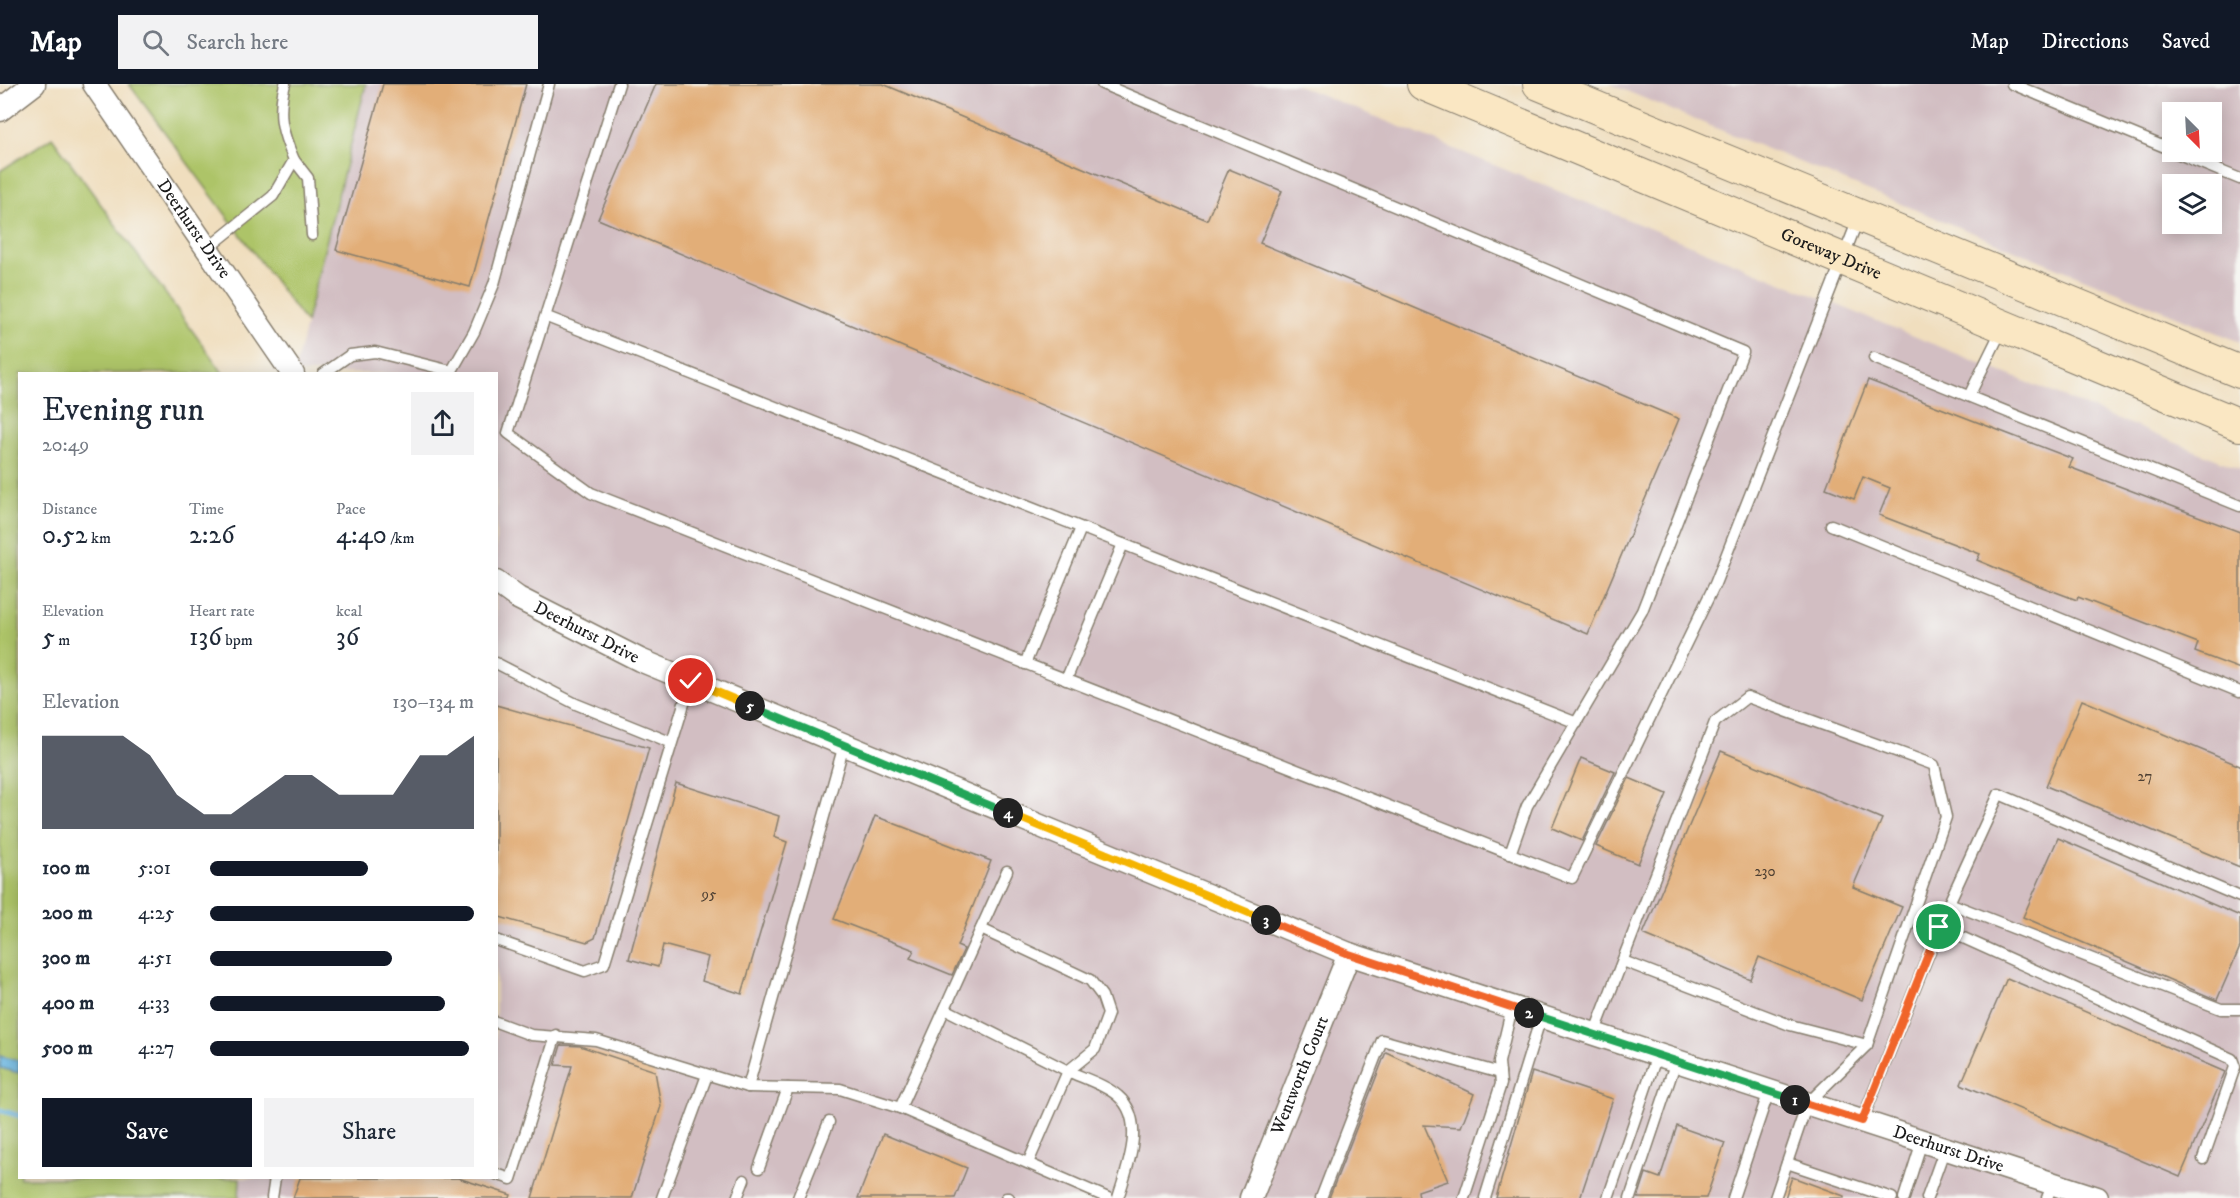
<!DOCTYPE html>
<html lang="en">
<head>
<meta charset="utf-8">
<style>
	body { margin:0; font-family:"IM FELL DW Pica",serif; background:#f2f2f3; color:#1f2937; height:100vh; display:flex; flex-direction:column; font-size:22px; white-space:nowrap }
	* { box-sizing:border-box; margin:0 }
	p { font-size:20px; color:#747a83 }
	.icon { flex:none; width:33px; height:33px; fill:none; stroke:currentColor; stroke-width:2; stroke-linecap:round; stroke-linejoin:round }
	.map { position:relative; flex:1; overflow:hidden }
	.details { position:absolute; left:18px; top:288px; width:480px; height:807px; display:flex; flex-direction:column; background:#fff; border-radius:0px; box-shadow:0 3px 15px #0003 }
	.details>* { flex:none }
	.needle { width:39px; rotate:156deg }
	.tools { position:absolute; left:2162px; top:18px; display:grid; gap:12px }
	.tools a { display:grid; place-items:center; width:60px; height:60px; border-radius:0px; background:#fff; box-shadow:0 3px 15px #0003; font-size:30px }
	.pin { position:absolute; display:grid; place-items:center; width:51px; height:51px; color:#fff; margin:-26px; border:3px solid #fff; border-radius:50%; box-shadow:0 2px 6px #0007 }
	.km { position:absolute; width:30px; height:30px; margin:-15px; border-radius:50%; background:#222; color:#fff; font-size:16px; line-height:30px; text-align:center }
	.round { display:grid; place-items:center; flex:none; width:63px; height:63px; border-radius:0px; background:#f2f2f3 }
	.summary { display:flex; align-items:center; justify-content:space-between; height:102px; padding:0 24px }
	h1 { font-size:33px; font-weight:600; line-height:45px }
	.metrics { display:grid; grid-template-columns:repeat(3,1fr); gap:9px; height:102px; padding:6px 24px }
	.metrics div { display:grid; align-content:center }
	.metrics b { font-size:26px; font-weight:600 }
	.metrics small { font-size:16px; font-weight:400 }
	.metrics p { font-size:16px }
	.chart { height:168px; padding:12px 24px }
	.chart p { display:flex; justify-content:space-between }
	.chart svg { width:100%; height:108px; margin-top:6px; fill:#111827; opacity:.7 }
	.action { display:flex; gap:12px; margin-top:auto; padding:12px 24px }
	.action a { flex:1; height:69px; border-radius:0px; background:#111827; color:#fff; font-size:24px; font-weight:600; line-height:69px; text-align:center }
	.action a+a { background:#f2f2f3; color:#1f2937 }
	ul { padding:0 24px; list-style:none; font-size:20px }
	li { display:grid; grid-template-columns:96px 72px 1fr; align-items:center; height:45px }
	li i { height:15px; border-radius:8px; background:#111827 }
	header { display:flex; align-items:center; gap:36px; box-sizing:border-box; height:84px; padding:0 30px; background:#111827; color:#fff }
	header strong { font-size:28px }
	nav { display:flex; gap:33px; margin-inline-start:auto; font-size:21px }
	.search { width:420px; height:54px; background:#f2f2f3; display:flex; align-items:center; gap:15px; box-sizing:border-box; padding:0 21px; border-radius:0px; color:#747a83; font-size:22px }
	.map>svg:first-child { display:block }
	.industrial { fill:#d2bec2; fill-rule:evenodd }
	.green { fill:#adc468; stroke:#647042; stroke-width:1.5 }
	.water { fill:#66b4e0; stroke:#41687e; stroke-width:1.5 }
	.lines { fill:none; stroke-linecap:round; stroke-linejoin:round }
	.stream { stroke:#66b4e0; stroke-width:5 }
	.building { fill:#e2ae78 }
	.service-casing { stroke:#867d6d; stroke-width:13 }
	.minor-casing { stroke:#867d6d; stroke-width:25 }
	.secondary-casing { stroke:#867d6d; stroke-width:34 }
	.service { stroke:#fff; stroke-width:10 }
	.minor { stroke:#fff; stroke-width:22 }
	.secondary { stroke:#fae7c3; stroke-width:32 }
	.split-1-casing { stroke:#fff; stroke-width:12 }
	.split-2-casing { stroke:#fff; stroke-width:12 }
	.split-3-casing { stroke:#fff; stroke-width:12 }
	.split-4-casing { stroke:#fff; stroke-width:12 }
	.split-5-casing { stroke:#fff; stroke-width:12 }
	.split-6-casing { stroke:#fff; stroke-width:12 }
	.split-1 { stroke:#f0652b; stroke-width:8 }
	.split-2 { stroke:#22a559; stroke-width:8 }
	.split-3 { stroke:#f0652b; stroke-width:8 }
	.split-4 { stroke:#f5b400; stroke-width:8 }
	.split-5 { stroke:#22a559; stroke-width:8 }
	.split-6 { stroke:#f5b400; stroke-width:8 }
	.labels { text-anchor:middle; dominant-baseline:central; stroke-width:6; stroke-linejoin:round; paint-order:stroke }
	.number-label { font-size:15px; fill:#4e4033 }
	.street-label { font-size:18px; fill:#1c1c1c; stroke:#f6f6f2 }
</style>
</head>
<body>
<header>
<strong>Map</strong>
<div class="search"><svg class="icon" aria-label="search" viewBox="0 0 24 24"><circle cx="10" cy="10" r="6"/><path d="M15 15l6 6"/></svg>Search here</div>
<nav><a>Map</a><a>Directions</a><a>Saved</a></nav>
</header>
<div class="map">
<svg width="2240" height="1114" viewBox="0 0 2240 1114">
	<rect width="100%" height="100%" fill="#f6f6f2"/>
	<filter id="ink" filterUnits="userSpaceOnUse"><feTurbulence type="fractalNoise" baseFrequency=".0167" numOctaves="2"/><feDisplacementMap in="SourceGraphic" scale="12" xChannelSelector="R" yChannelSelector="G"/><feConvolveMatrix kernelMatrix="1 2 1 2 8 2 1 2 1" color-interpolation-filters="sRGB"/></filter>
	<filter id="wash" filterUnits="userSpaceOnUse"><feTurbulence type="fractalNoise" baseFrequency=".008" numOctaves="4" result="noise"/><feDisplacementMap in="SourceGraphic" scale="24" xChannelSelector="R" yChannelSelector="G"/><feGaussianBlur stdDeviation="1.35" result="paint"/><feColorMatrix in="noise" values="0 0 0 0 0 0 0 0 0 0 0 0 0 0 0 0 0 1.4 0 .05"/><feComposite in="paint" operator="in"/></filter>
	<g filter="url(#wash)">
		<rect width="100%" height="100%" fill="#f0debe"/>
		<!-- industrial -->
		<g class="industrial">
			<polygon points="366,0 1295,0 2240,385 2240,1114 239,1114 240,1094 496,1094 496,290 294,289"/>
			<path d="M 1610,0 L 2240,0 L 2240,258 L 1686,32 ZM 2172,28 L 2211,28 L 2211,68 L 2172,68 ZM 2172,100 L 2211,100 L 2211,140 L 2172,140 Z"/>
		</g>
		<!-- green -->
		<g class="green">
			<polygon points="129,0 366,0 306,239"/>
			<polygon points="52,53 223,289 20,290 20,1094 240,1094 239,1114 0,1114 0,87"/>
		</g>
		<!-- water -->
		<polygon class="water" points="0,972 19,977 19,989 0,984"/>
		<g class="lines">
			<!-- stream -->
			<polyline class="stream" points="0,1026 20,1032"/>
		</g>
		<g id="blocks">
			<!-- building -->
			<g class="building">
				<polygon points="383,0 526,0 470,203 336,166"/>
				<polygon points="656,0 883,0 1207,136 1229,85 1282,107 1260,159 1679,335 1588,550 598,135"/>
				<polygon points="1868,296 2073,375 2069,383 2240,448 2240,585 2195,568 2198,559 2078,513 2077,516 2037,501 1977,476 1980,470 1879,431 1890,404 1863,393 1854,415 1826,404"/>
				<polygon points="2082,616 2240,682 2240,783 2046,702"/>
				<polygon points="496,621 649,664 595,854 587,858 496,832"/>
				<polygon points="1721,667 1882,735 1853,803 1902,823 1862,916 1759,873 1750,895 1643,850"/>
				<polygon points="1581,674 1615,688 1582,757 1552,744"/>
				<polygon points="1629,694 1667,710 1638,780 1596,762"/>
				<polygon points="676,699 779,732 774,753 787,758 742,910 702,897 708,873 663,861 658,883 629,875"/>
				<polygon points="875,732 991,777 957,862 964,865 952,891 910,874 914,866 834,835"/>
				<polygon points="2058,754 2240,832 2240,863 2217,916 2023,833"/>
				<polygon points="2007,894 2225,988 2180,1093 1961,1000"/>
				<polygon points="561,961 580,962 655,987 661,1022 632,1114 532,1114 572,982 555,981"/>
				<polygon points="1386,968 1474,1010 1461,1043 1424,1041 1448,1097 1418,1107 1419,1114 1329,1114"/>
				<polygon points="1532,988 1613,1015 1580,1114 1496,1114"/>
				<polygon points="1677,1042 1725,1059 1706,1114 1638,1114 1646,1089 1660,1094"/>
				<polygon points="883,1050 967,1084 955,1114 858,1114"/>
				<polygon points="1792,1093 1844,1112 1844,1114 1785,1114"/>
				<polygon points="300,1094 458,1094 511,1111 510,1114 293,1114"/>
			</g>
		</g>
	</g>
	<g filter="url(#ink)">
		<use href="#blocks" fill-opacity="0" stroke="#867d6d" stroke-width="1.5"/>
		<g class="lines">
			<defs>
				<g id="service">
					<polyline points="619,0 508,349 591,409 1572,794 1715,500 1859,133"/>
					<polyline points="1102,0 1743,268 1642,527 1527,722 1510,770"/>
					<polyline points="2012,0 2172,66"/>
					<polyline points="2174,68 2240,95"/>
					<polyline points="294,76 308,94 312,151"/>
					<path d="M 207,165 L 273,112 L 294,76 C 282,48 277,31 285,0"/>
					<polyline points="547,233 1577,639"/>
					<polyline points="1874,274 2240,422"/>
					<polyline points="323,290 350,271 375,268 451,287"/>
					<polyline points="450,290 474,248 494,200 549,0"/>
					<polyline points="1969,312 2002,245"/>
					<polyline points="1831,441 2240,608"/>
					<polyline points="496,579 576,620 670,658"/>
					<polyline points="1025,580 1081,444"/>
					<polyline points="1066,596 1123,460"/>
					<polyline points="1949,819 2221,925 2240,925"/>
					<polyline points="1939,843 2232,975 2235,983 2203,1075"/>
					<polyline points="496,856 585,887 604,880 691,597"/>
					<polyline points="1623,877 1790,941 1867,961"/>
					<polyline points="945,925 1068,987 1095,965 1108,930 1102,912 1090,896 981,845"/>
					<polyline points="496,938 531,951 596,956 748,1003 840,1005 900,1024 1007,787"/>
					<polyline points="1594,950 1715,638 1747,613 1934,681 1946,733 1867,961 1807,1020 1775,1114"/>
					<polyline points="748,1003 844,661"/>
					<polyline points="900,1024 1108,1114"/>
					<polyline points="1862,1037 1949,819 1999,710 2240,813"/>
					<path d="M 1028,1079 L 1068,987 C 1083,994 1106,1001 1118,1012 C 1147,1037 1127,1084 1118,1114"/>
					<polyline points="1787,1079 1892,1114"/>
					<polyline points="759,1084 788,1004"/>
					<polyline points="496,1090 511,1095 556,951"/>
					<polyline points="272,1114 275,1094"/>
					<polyline points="662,1114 707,991"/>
					<polyline points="737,1114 744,1096"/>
					<polyline points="798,1114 829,1038"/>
					<polyline points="1006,1114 1009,1114"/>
					<polyline points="1321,1114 1382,956 1500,989"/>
					<polyline points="1464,1114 1501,1000 1499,978 1512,923"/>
					<polyline points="1485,1114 1541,933"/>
					<polyline points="1608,1114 1657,971"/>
					<polyline points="1630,1114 1676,977"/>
					<polyline points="1733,1114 1769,1007"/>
					<polyline points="1904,1114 1922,1057"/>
					<polyline points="1927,1114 1945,1064"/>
					<polyline points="2047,1114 2053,1099"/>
				</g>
				<g id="minor">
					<path id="s1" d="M 94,0 L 293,290"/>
					<polyline points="0,26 34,0"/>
					<path id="s2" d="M 496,498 L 518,514 L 640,576 L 1349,870 L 2097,1114"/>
					<path id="s3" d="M 1251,1114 L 1349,870"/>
				</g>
				<g id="secondary">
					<path id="s4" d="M 1423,0 L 2240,341"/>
					<polyline points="1539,0 2240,288"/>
				</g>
			</defs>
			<!-- service casing -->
			<use href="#service" class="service-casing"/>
			<!-- minor casing -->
			<use href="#minor" class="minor-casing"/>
			<!-- secondary casing -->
			<use href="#secondary" class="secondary-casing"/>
			<!-- service -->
			<use href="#service" class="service"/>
			<!-- minor -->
			<use href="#minor" class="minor"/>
			<!-- secondary -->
			<use href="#secondary" class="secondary"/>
		</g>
	</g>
	<g class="lines" filter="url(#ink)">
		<defs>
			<polyline id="split-1" points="1795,1016 1862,1037 1939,843"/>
			<polyline id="split-2" points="1529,929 1795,1016"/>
			<polyline id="split-3" points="1266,836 1349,870 1529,929"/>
			<polyline id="split-4" points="1008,729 1266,836"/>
			<polyline id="split-5" points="750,622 1008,729"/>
			<polyline id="split-6" points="691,597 750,622"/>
		</defs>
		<!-- split-1 casing -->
		<use href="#split-1" class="split-1-casing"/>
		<!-- split-2 casing -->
		<use href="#split-2" class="split-2-casing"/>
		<!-- split-3 casing -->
		<use href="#split-3" class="split-3-casing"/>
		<!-- split-4 casing -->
		<use href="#split-4" class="split-4-casing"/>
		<!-- split-5 casing -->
		<use href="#split-5" class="split-5-casing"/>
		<!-- split-6 casing -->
		<use href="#split-6" class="split-6-casing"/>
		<!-- split-1 -->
		<use href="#split-1" class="split-1"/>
		<!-- split-2 -->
		<use href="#split-2" class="split-2"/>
		<!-- split-3 -->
		<use href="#split-3" class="split-3"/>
		<!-- split-4 -->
		<use href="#split-4" class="split-4"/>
		<!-- split-5 -->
		<use href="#split-5" class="split-5"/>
		<!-- split-6 -->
		<use href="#split-6" class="split-6"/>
	</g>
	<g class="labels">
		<!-- number labels -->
		<g class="number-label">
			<text x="2145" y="692">27</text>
			<text x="1765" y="787">230</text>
			<text x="709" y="810">95</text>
		</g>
		<!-- street labels -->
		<g class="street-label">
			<text stroke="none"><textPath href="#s1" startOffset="176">Deerhurst Drive</textPath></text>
			<text stroke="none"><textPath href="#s4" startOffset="442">Goreway Drive</textPath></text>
			<text stroke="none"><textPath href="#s2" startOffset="104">Deerhurst Drive</textPath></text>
			<text stroke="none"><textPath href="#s3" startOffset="132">Wentworth Court</textPath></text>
			<text stroke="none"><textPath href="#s2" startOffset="1562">Deerhurst Drive</textPath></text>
		</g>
	</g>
</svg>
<div class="tools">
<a><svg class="needle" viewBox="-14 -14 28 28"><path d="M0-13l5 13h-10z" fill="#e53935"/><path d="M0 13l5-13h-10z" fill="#747a83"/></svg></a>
<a><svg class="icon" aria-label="layers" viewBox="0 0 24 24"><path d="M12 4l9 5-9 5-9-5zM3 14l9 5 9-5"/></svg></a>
</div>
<div class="pin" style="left:1939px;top:843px;background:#1e9e55"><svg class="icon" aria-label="arrive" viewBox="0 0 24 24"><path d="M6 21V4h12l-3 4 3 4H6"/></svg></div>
<div class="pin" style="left:691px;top:597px;background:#d93025"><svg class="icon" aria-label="check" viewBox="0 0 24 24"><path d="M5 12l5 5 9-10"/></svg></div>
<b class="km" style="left:1795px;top:1016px">1</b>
<b class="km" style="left:1529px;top:929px">2</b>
<b class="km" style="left:1266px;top:836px">3</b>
<b class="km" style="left:1008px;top:729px">4</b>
<b class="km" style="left:750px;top:622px">5</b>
<section class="details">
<div class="summary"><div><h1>Evening run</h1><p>20:49</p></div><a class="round"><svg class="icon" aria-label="share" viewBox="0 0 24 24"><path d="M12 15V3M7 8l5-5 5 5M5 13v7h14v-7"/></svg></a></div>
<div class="metrics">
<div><p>Distance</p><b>0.52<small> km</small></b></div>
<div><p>Time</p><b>2:26</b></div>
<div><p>Pace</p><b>4:40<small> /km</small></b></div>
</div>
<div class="metrics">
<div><p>Elevation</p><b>5<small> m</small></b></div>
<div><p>Heart rate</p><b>136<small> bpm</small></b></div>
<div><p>kcal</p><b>36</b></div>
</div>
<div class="chart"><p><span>Elevation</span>130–134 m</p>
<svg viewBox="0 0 160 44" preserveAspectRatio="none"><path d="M0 44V6L10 6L20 6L30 6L40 14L50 30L60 38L70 38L80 30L90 22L100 22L110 30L120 30L130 30L140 14L150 14L160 6V44z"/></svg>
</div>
<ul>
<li><b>100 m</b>5:01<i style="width:60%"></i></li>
<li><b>200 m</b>4:25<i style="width:100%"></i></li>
<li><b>300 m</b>4:51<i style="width:69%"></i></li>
<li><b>400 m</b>4:33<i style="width:89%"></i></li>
<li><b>500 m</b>4:27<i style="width:98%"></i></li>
</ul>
<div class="action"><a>Save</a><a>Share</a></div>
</section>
</div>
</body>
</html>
